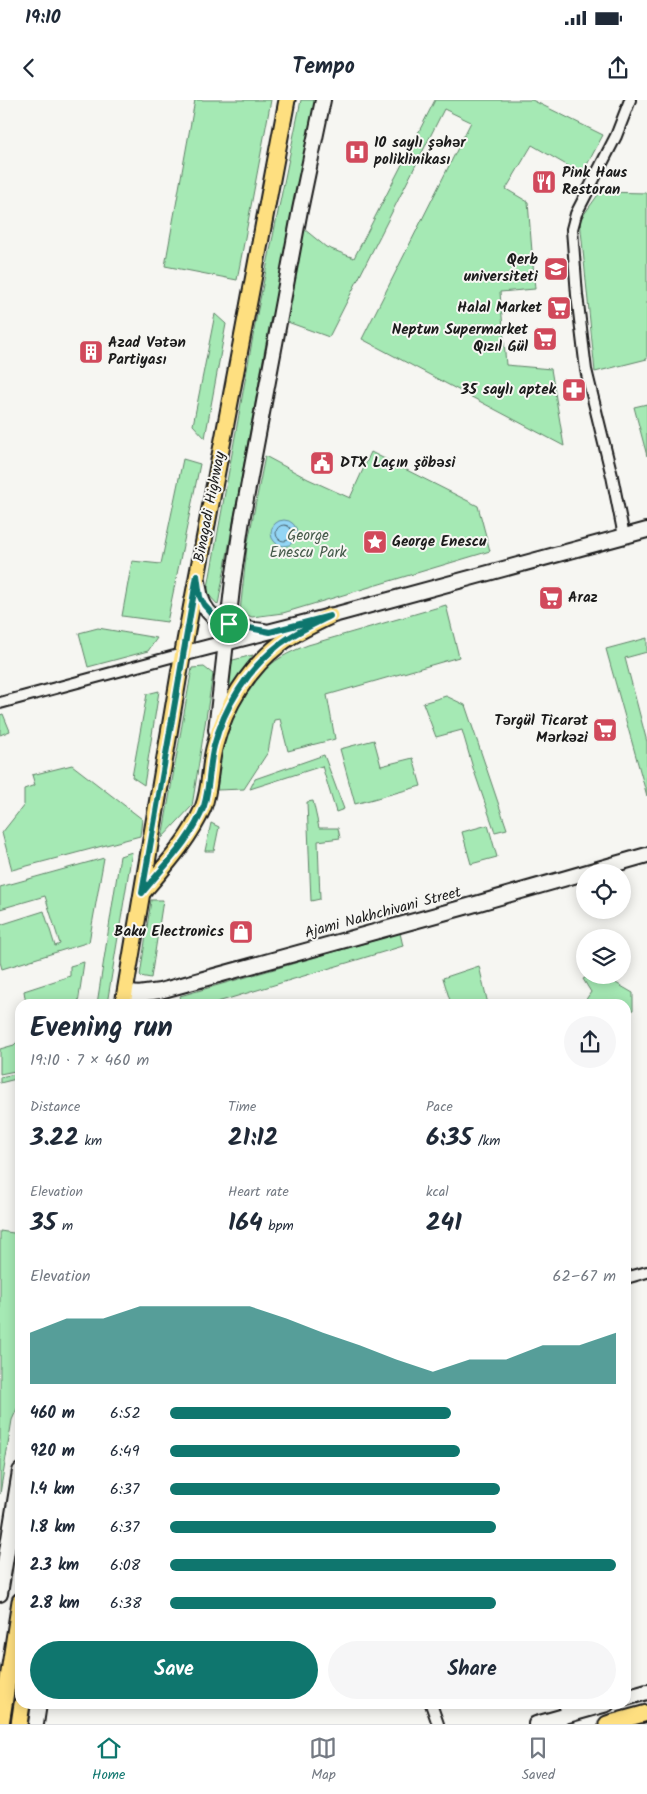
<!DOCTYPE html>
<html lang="en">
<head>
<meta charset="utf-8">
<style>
	body { margin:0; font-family:Kalam,sans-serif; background:#f6f6f7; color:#1f2937; height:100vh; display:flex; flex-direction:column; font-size:19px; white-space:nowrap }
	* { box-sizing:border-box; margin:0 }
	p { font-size:16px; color:#747a83 }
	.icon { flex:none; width:28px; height:28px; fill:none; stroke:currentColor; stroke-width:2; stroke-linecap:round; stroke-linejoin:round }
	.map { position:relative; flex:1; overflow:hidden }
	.panel { position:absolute; left:15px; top:899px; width:616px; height:710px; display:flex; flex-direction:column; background:#fff; border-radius:15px; box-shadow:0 2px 12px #0003 }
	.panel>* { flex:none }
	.buttons { position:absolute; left:576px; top:764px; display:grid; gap:10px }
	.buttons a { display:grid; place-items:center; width:55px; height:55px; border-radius:50%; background:#fff; box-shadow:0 2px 12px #0003; font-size:25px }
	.pin { position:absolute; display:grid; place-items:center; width:42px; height:42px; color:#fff; margin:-21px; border:2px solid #fff; border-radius:50%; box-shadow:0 1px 5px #0007 }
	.round { display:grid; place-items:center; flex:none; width:52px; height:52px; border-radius:26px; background:#f6f6f7 }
	.summary { display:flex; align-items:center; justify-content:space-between; height:85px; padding:0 15px }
	h1 { font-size:28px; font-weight:600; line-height:38px }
	.figures { display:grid; grid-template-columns:repeat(3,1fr); gap:8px; height:85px; padding:5px 15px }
	.figures div { display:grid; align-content:center }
	.figures b { font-size:25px; font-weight:600 }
	.figures small { font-size:14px; font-weight:400 }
	.figures p { font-size:14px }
	.chart { height:140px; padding:10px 15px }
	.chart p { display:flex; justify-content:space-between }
	.chart svg { width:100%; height:90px; margin-top:5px; fill:#0f766e; opacity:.7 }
	.button { display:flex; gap:10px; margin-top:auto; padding:10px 15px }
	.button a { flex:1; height:58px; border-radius:30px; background:#0f766e; color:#fff; font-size:20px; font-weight:600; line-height:58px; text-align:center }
	.button a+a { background:#f6f6f7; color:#1f2937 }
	ul { padding:0 15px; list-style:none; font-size:16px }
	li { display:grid; grid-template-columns:80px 60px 1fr; align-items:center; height:38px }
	li i { height:12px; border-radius:6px; background:#0f766e }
	.status { display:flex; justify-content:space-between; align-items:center; height:35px; padding:0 25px; background:#fff; direction:ltr }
	.status svg { height:14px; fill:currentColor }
	header { display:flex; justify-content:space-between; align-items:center; height:65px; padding:0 15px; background:#fff; font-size:22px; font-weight:600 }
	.tab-bar { display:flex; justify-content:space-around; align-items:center; height:70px; border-top:1px solid #e0e1e3; background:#fff; font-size:14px; color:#747a83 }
	.tab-bar a { display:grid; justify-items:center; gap:2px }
	.tab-bar .selected { color:#0f766e }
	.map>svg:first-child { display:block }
	.green { fill:#a5e9b4; stroke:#608268 }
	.water { fill:#93d5f4; stroke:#638b9e }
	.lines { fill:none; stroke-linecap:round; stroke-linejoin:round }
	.shore { stroke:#4c6672; stroke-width:1 }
	.street-casing { stroke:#1c1c1c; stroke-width:14 }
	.secondary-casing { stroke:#1c1c1c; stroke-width:18 }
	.primary-casing { stroke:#1c1c1c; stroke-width:19 }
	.street { stroke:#f6f6f2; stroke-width:10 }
	.secondary { stroke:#f6f6f2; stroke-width:14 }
	.primary { stroke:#fedf80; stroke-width:15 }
	.route-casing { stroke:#fff; stroke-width:10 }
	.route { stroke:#0f766e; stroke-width:6 }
	.labels { text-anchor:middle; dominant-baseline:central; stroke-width:4; stroke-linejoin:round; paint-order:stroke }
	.poi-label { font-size:15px; font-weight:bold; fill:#1c1c1c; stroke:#f6f6f2; text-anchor:start }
	.street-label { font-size:15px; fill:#1c1c1c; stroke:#f6f6f2 }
	.park-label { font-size:15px; fill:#455a4a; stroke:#f6f6f2 }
</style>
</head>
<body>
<div class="status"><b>19:10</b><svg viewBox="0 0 49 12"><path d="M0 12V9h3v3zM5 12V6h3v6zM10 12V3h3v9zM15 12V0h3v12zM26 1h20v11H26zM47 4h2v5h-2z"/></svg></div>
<header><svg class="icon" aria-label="back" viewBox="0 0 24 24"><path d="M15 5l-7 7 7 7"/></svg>Tempo<svg class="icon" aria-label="share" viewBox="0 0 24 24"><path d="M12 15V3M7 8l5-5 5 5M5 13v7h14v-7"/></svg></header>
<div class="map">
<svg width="647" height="1624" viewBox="0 0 647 1624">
	<rect width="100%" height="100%" fill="#f6f6f2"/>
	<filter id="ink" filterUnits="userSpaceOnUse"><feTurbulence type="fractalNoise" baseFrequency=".02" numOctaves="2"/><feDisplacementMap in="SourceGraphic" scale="10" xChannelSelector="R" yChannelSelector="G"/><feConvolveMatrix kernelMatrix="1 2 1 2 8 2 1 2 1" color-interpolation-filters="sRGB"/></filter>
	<g filter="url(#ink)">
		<!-- green -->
		<g class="green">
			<polygon points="195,0 271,0 237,180 165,166"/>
			<polygon points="301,0 317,0 293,120 326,147 354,158 435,0 532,0 603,35 582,74 532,45 506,89 528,102 535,189 500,192 506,265 551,269 564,346 362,239 471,22 444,9 329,237 271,216 218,505 207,493 257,214"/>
			<polygon points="600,92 647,93 647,259 595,272 580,120"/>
			<polygon points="215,214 226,224 205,338 193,325"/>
			<polygon points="647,304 647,356 634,307"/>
			<polygon points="371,352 478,406 490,451 283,513 252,517 240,512 247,447 265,356 308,379 350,398"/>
			<polygon points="183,359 200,364 167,522 122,516 132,461 161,464"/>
			<path d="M 446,505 L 459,557 L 327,595 L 335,639 L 288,651 L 280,619 L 274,620 L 268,652 L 244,689 L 217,690 C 219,674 220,658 224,643 C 226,636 229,628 232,621 C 248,580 267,560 308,545 Z"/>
			<polygon points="98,528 157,538 148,551 88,567 79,533"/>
			<polygon points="647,538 647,552 625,558 647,642 647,696 606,549"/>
			<polygon points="253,555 225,596 229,561"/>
			<polygon points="204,567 213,574 192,706 162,738 192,568"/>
			<polygon points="159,591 144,685 132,677 147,594"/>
			<polygon points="446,596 465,605 507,729 495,732 473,668 462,630 436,637 423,603"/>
			<polygon points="3,614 10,631 0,635 0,615"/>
			<polygon points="374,640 381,666 413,658 421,686 355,704 340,649"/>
			<polygon points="324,655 344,709 336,712 322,666 250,689 255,679"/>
			<polygon points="72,665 142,719 140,736 12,770 2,733 24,705 24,689 35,685 32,675"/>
			<polygon points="313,701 319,728 338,728 340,738 318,741 320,799 311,801 307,702"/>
			<polygon points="211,723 219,727 214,751 205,751"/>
			<polygon points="488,725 497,757 471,764 462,732"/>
			<polygon points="132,752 107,904 97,904 120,756"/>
			<polygon points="104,758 89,842 2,869 0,862 0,825 44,811 55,846 60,844 45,796 0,809 0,787"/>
			<polygon points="151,800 163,800 151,878 140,876"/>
			<polygon points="400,833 403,846 211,904 182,904 180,896"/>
			<polygon points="84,862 78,904 26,904 24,891 70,876 70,866"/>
			<polygon points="479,866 488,904 451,904 443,878"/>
			<polygon points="590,875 602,875 633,893 633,910 626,912 626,904 583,904 591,892 583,879"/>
			<polygon points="20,939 20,970 0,974 0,949 14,945"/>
			<polygon points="20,973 20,978 0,983 0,977"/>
			<polygon points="0,1131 20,1134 20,1302 12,1320 0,1394"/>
		</g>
		<!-- water -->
		<circle class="water" cx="284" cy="433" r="13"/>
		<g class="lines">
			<!-- shore -->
			<circle class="shore" cx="284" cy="433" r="8"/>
			<defs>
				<g id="street">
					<polyline points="624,436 612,376 586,270 577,195 572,129 576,114 616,36 630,0"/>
					<polyline points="0,603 182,554"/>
					<polyline points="626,1178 647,1172"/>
					<polyline points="431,1604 438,1624"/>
					<polyline points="564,1604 568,1615"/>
				</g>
				<g id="secondary">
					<path d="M 198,481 C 199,489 200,497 204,505 C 214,526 244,529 264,531"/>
					<polyline points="182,554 330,516 647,430"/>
					<polyline points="216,630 233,480 242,420 300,110 323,0"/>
					<polyline points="125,892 138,894 160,891 465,807 647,755"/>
					<polyline points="0,1494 20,1371"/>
					<polyline points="626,1598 647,1592"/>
					<polyline points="36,1624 39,1604"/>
					<polyline points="536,1624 607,1604"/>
				</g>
				<g id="primary">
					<path d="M 143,792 C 165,766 189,740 203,708 C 211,688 209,665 215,645 C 225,606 248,569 280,544 C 295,532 313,525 330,516"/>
					<polyline points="123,904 182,557 287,0"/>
					<polyline points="1,1624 20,1501"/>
					<polyline points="19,1624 22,1604"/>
					<polyline points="607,1624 647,1613"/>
				</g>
			</defs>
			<!-- street casing -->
			<use href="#street" class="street-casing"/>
			<!-- secondary casing -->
			<use href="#secondary" class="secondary-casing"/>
			<!-- primary casing -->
			<use href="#primary" class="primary-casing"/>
			<!-- street -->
			<use href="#street" class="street"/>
			<!-- secondary -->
			<use href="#secondary" class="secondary"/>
			<!-- primary -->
			<use href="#primary" class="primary"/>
		</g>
	</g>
	<g class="lines" filter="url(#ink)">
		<defs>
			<path id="route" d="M 197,475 L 200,497 L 204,505 L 214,516 L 229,524 L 270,532 L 330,516 C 313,525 295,532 280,544 C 248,569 224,607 214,646 C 209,665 210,686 204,706 C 192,739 164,766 142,793 Z"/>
		</defs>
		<!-- route casing -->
		<use href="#route" class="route-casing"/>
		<!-- route -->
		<use href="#route" class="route"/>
	</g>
	<!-- icons -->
	<defs>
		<symbol id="hospital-square" viewBox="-11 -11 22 22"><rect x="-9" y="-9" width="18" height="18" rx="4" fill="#d1495b" stroke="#f6f6f2"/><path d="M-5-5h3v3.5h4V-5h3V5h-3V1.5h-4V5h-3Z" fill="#fff"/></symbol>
		<symbol id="restaurant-square" viewBox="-11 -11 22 22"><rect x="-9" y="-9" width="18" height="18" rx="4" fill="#d1495b" stroke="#f6f6f2"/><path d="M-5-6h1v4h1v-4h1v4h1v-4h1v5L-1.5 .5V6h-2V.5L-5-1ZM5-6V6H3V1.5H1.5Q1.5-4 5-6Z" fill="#fff"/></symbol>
		<symbol id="university-square" viewBox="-11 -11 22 22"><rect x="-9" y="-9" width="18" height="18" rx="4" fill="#d1495b" stroke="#f6f6f2"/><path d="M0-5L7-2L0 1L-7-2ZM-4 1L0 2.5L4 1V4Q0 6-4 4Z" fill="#fff"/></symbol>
		<symbol id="supermarket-square" viewBox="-11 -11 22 22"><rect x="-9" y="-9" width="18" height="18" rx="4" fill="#d1495b" stroke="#f6f6f2"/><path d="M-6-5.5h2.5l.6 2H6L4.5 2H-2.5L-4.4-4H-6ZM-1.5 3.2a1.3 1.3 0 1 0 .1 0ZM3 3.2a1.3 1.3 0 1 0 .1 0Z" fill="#fff"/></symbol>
		<symbol id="building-square" viewBox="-11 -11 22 22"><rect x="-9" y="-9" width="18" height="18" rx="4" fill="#d1495b" stroke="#f6f6f2"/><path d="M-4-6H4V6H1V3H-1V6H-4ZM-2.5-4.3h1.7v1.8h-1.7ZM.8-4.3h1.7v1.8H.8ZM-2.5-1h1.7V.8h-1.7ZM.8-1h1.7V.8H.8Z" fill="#fff"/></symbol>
		<symbol id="pharmacy-square" viewBox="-11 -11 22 22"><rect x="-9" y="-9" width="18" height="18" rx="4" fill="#d1495b" stroke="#f6f6f2"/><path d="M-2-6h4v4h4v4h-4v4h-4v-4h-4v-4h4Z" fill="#fff"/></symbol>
		<symbol id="civic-square" viewBox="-11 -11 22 22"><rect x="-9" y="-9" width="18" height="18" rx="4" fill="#d1495b" stroke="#f6f6f2"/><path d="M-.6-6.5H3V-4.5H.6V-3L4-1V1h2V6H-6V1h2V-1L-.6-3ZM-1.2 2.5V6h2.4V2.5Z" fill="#fff"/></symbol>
		<symbol id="sight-square" viewBox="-11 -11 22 22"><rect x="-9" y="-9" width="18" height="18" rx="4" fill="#d1495b" stroke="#f6f6f2"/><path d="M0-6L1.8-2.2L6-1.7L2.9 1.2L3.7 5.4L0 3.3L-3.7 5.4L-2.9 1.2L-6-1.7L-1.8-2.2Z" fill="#fff"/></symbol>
		<symbol id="shop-square" viewBox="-11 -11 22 22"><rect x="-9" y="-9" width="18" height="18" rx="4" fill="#d1495b" stroke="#f6f6f2"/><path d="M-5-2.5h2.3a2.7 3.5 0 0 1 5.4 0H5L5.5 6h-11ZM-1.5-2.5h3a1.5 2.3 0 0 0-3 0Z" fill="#fff"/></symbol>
	</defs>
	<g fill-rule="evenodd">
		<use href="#hospital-square" x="343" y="38" width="28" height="28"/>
		<use href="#restaurant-square" x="530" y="68" width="28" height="28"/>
		<use href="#university-square" x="542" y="155" width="28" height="28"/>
		<use href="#supermarket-square" x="545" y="194" width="28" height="28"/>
		<use href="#supermarket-square" x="531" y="225" width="28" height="28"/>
		<use href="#building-square" x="77" y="238" width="28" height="28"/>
		<use href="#pharmacy-square" x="560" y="276" width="28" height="28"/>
		<use href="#civic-square" x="308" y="349" width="28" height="28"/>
		<use href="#sight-square" x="361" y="428" width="28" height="28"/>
		<use href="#supermarket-square" x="537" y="484" width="28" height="28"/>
		<use href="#supermarket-square" x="591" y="616" width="28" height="28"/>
		<use href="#shop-square" x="227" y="818" width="28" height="28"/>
	</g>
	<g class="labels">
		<!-- poi labels -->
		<g class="poi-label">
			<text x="374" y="43">10 saylı şəhər<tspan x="374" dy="17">poliklinikası</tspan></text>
			<text x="562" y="73">Pink Haus<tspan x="562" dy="17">Restoran</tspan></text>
			<text x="538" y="160" text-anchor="end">Qerb<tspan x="538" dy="17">universiteti</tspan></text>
			<text x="542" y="208" text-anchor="end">Halal Market</text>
			<text x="528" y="230" text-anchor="end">Neptun Supermarket<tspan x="528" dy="17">Qızıl Gül</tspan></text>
			<text x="108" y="243">Azad Vətən<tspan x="108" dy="17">Partiyası</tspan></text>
			<text x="556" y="290" text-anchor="end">35 saylı aptek</text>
			<text x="340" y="363">DTX Laçın şöbəsi</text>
			<text x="392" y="442">George Enescu</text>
			<text x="568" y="498">Araz</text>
			<text x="588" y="621" text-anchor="end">Tərgül Ticarət<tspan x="588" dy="17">Mərkəzi</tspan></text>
			<text x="224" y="832" text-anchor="end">Baku Electronics</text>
		</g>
		<!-- street labels -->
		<g class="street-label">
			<text transform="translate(210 407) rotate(-79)">Binagadi Highway</text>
			<text transform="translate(383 813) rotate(-15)">Ajami Nakhchivani Street</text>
		</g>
		<!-- park labels -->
		<g class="park-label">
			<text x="308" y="436">George<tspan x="308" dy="17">Enescu Park</tspan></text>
		</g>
	</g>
</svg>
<div class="buttons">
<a><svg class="icon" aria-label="locate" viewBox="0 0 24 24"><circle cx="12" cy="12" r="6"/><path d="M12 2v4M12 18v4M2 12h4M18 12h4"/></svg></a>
<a><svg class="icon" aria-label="layers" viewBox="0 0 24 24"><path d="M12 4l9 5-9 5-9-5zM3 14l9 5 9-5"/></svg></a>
</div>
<div class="pin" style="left:229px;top:524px;background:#1e9e55"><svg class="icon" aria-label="arrive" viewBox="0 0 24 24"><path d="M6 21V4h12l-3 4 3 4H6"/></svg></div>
<section class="panel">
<div class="summary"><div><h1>Evening run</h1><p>19:10 · 7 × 460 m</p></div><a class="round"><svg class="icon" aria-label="share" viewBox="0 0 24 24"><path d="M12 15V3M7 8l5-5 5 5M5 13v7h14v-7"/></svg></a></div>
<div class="figures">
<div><p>Distance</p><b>3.22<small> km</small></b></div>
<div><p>Time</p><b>21:12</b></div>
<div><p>Pace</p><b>6:35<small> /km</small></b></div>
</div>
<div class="figures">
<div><p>Elevation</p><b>35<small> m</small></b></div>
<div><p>Heart rate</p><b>164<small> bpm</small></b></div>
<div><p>kcal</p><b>241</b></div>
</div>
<div class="chart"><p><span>Elevation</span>62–67 m</p>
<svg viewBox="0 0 160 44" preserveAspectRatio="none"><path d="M0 44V19L10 12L20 12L30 6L40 6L50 6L60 6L70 12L80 19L90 25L100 32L110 38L120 32L130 32L140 25L150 25L160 19V44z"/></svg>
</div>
<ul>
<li><b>460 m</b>6:52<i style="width:63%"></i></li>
<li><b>920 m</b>6:49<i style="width:65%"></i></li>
<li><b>1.4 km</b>6:37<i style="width:74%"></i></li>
<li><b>1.8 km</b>6:37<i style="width:73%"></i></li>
<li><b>2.3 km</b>6:08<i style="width:100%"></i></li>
<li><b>2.8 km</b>6:38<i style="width:73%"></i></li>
</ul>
<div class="button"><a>Save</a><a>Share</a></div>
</section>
</div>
<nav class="tab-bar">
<a class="selected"><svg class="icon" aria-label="home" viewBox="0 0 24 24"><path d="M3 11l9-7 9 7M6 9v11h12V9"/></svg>Home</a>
<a><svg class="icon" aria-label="map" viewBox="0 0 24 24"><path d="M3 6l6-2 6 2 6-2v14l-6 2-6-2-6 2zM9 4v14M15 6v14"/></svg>Map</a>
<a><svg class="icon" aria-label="saved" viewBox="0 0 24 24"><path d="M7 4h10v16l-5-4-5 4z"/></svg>Saved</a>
</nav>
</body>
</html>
